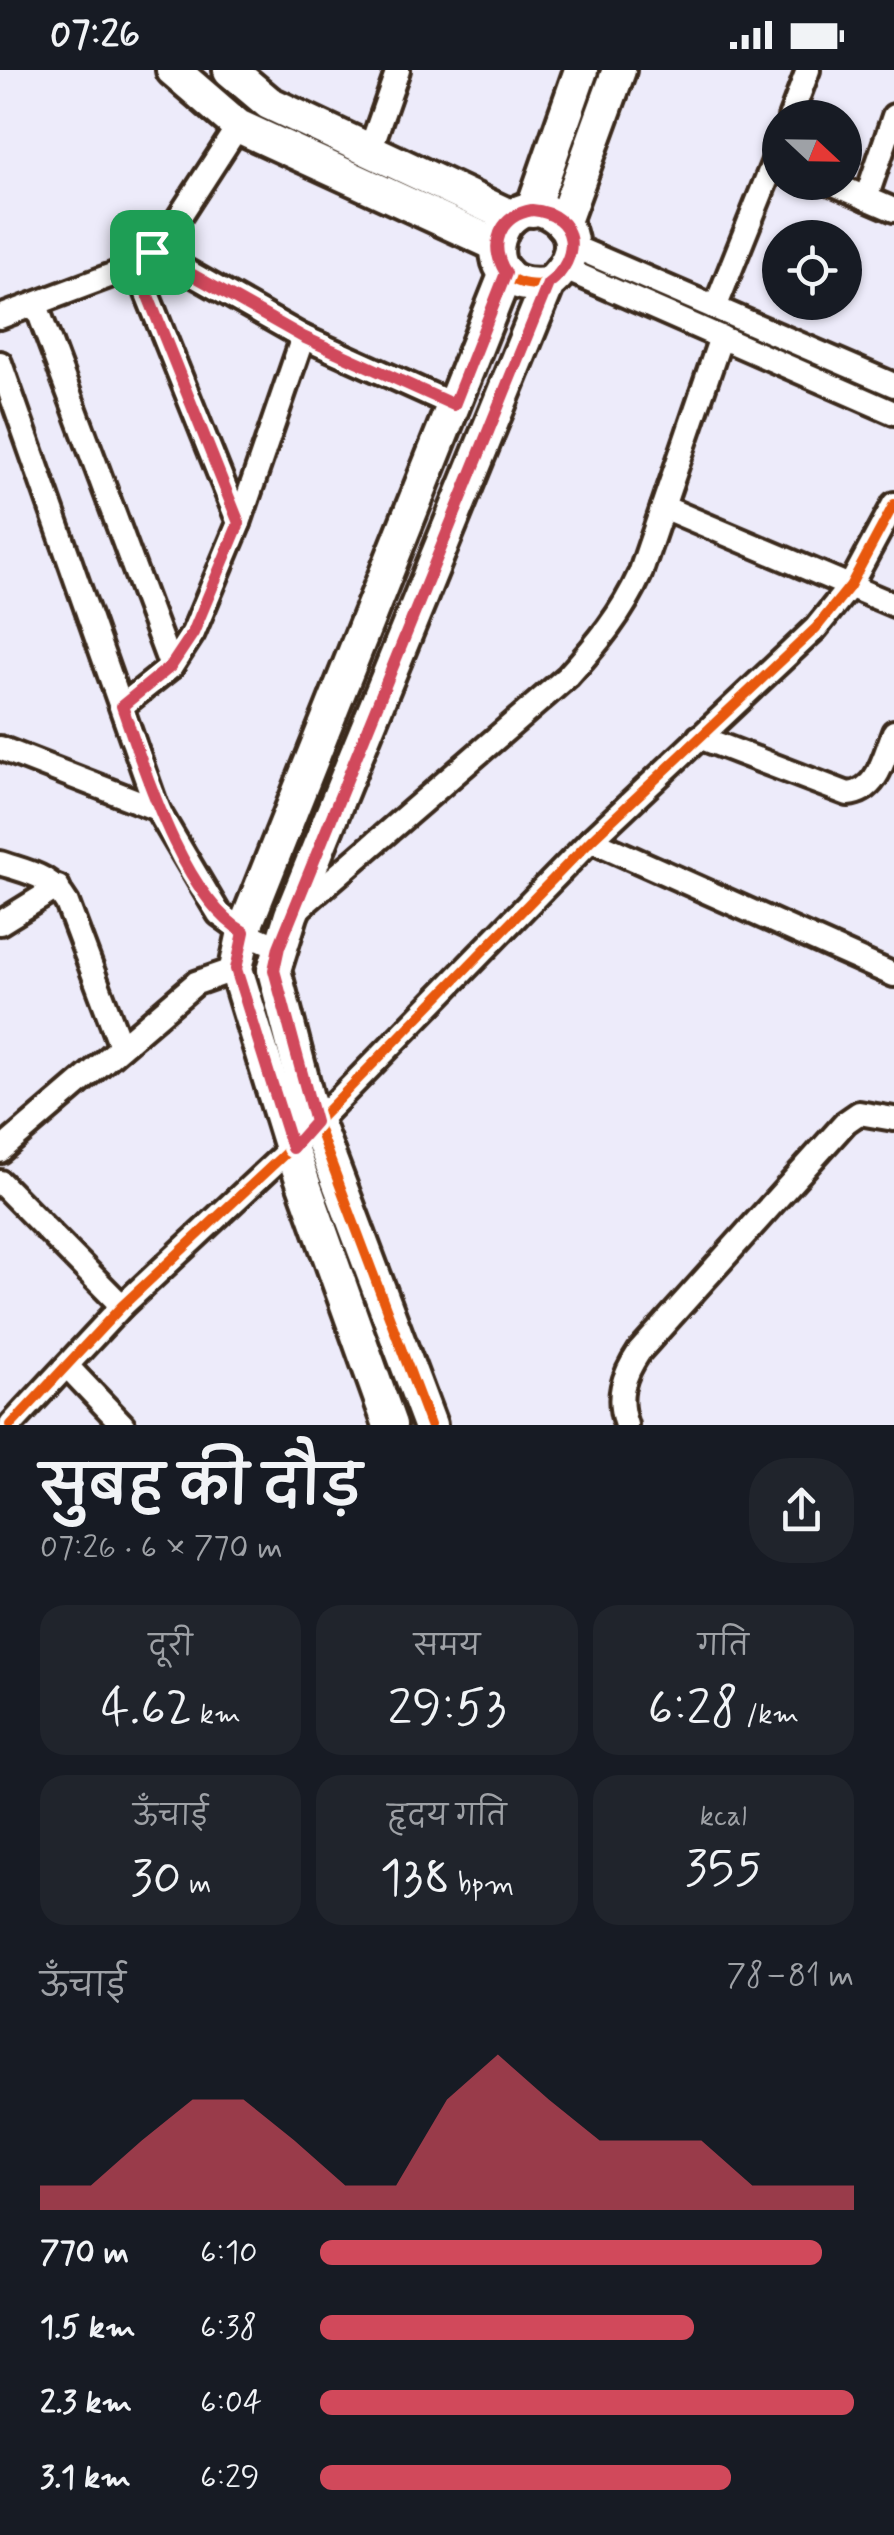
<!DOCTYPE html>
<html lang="hi">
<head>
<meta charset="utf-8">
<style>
	body { margin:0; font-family:Mynerve,"Playpen Sans Deva",sans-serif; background:#20242c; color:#f1f3f6; height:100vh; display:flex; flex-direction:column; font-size:38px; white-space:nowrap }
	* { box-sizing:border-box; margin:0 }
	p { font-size:32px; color:#9ea1a6 }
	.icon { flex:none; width:55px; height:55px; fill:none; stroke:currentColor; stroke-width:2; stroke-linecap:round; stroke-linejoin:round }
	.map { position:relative; height:1355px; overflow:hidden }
	.drawer { display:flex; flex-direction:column; background:#171b24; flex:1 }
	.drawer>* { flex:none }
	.needle { width:65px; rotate:112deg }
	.buttons { position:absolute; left:762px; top:30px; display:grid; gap:20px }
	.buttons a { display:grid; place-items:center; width:100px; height:100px; border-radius:50%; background:#171b24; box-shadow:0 2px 8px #0004; font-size:50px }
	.pin { position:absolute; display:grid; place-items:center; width:85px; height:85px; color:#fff; margin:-42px; border-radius:20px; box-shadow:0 5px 15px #0006 }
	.round { display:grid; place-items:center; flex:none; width:105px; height:105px; border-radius:40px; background:#20242c }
	.headline { display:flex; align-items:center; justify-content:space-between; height:170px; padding:0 40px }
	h1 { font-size:55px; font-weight:600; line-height:75px }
	.metrics { display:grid; grid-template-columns:repeat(3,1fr); gap:15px; height:170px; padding:10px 40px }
	.metrics div { display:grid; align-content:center; border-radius:25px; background:#20242c; text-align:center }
	.metrics b { font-size:50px; font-weight:600 }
	.metrics small { font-size:28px; font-weight:400 }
	.metrics p { font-size:28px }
	.chart { height:280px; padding:20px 40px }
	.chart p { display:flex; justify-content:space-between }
	.chart svg { width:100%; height:180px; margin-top:10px; fill:#d1495b; opacity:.7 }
	ul { padding:0 40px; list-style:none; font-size:32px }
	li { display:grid; grid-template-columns:160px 120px 1fr; align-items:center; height:75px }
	li i { height:25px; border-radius:12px; background:#d1495b }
	.status { display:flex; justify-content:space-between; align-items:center; height:70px; padding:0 50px; background:#171b24; direction:ltr }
	.status svg { height:28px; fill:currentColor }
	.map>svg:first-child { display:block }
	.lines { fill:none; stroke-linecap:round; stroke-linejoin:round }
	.street-casing { stroke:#3b2a1e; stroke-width:30 }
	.secondary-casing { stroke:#3b2a1e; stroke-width:40 }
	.street { stroke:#fff; stroke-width:22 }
	.secondary { stroke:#fff; stroke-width:32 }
	.cycleway-casing { stroke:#fff; stroke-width:16 }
	.cycleway { stroke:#e8590c; stroke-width:10 }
	.route-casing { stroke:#fff; stroke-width:20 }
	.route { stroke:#d1495b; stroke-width:12 }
</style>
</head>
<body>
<div class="status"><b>07:26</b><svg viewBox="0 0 49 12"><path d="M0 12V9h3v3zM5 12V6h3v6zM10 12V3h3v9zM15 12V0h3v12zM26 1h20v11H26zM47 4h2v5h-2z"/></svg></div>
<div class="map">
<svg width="894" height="1355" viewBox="0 0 894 1355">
	<rect width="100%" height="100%" fill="#edebfa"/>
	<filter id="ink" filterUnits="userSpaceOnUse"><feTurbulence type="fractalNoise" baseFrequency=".01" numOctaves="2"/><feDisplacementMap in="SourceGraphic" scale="20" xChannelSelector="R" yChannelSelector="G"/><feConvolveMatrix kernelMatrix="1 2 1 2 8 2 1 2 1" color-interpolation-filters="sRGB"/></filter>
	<g filter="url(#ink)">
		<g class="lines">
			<defs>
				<g id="street">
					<polyline points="790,48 808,0"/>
					<polyline points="370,80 398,0"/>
					<polyline points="829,112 894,140"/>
					<polyline points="866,128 894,46"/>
					<polyline points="572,176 894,315"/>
					<polyline points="153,182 303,267 454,335"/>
					<polyline points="136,196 239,453"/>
					<polyline points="565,199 894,343"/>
					<polyline points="36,235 171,597"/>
					<polyline points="715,238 780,76"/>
					<polyline points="0,247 136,196 167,166 238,56"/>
					<polyline points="0,293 157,739 219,844 244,862 279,877"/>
					<polyline points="663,437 894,535"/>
					<polyline points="122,636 171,597 193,563 239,453 303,267"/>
					<path d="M 699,667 L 848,724 C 878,722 884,687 894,662"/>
					<polyline points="0,678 157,739"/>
					<polyline points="591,770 894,905"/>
					<path d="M 0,793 C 30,803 51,805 67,833 L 121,977"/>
					<path d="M 296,841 L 568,606 C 597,574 622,544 640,504 L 721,267"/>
					<polyline points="0,853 58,817"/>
					<polyline points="0,1081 196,913 236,899"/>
					<polyline points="0,1112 122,1236"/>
					<polyline points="67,1296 123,1355"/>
					<polyline points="11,1355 122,1236 291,1078 591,770 816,558 850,516 894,434"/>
					<path d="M 626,1355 C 616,1327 623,1306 639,1282 L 846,1052 L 859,1043 L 894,1049"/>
				</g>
				<g id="secondary">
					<polyline points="173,0 238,56 497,175"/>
					<polyline points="230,0 269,33 512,147"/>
					<polyline points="532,140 581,0"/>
					<polyline points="563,154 619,0"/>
					<polyline points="390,1355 291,1078 236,899 245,857 506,203"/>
					<path d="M 430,1355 L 307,1028 L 274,900 L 291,845 L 548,214 C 569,197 583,168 557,148 C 502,105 460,225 548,214"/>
				</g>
			</defs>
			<!-- street casing -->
			<use href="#street" class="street-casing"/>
			<!-- secondary casing -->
			<use href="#secondary" class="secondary-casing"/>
			<!-- street -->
			<use href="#street" class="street"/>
			<!-- secondary -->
			<use href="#secondary" class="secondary"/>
			<defs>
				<g id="cycleway">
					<polyline points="11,1355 122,1236 291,1078 591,770 816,558 850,516 894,434"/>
					<path d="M 430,1355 L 307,1028 L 274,900 L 291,845 L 548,214 C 569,197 583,168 557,148 C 502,105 460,225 548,214"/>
				</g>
			</defs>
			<!-- cycleway casing -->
			<use href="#cycleway" class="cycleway-casing"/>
			<!-- cycleway -->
			<use href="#cycleway" class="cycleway"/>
		</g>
	</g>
	<g class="lines" filter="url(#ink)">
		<defs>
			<path id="route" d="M 532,140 C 579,144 582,188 548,214 L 279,877 L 274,900 L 315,1052 L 292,1078 L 236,899 L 244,862 C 184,829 144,699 122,636 L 171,596 L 193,563 L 239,453 L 136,196 L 152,182 L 303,267 L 454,335 L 506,203 C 488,175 499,146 532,140 Z"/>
		</defs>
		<!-- route casing -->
		<use href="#route" class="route-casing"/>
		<!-- route -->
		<use href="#route" class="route"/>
	</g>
</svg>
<div class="buttons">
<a><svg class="needle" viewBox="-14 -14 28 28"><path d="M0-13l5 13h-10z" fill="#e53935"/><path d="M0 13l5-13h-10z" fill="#9ea1a6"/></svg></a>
<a><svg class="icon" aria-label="locate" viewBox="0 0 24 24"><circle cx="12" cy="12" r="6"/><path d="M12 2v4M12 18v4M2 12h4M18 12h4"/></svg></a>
</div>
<div class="pin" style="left:152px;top:182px;background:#1e9e55"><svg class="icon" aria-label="arrive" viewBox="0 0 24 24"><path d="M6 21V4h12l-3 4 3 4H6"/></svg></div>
</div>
<section class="drawer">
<div class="headline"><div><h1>सुबह की दौड़</h1><p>07:26 · 6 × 770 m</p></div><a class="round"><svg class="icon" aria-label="share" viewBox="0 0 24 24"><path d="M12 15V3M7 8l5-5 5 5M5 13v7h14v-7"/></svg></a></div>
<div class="metrics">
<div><p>दूरी</p><b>4.62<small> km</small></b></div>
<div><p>समय</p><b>29:53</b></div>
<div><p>गति</p><b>6:28<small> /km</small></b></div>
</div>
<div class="metrics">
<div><p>ऊँचाई</p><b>30<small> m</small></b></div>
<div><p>हृदय गति</p><b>138<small> bpm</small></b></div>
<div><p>kcal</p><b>355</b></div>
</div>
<div class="chart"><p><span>ऊँचाई</span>78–81 m</p>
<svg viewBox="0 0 160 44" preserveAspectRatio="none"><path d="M0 44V38L10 38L20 27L30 17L40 17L50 27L60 38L70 38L80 17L90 6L100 17L110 27L120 27L130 27L140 38L150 38L160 38V44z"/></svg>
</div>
<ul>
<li><b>770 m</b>6:10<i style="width:94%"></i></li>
<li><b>1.5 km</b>6:38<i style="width:70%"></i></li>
<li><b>2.3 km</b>6:04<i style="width:100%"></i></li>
<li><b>3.1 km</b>6:29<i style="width:77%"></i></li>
</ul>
</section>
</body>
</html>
